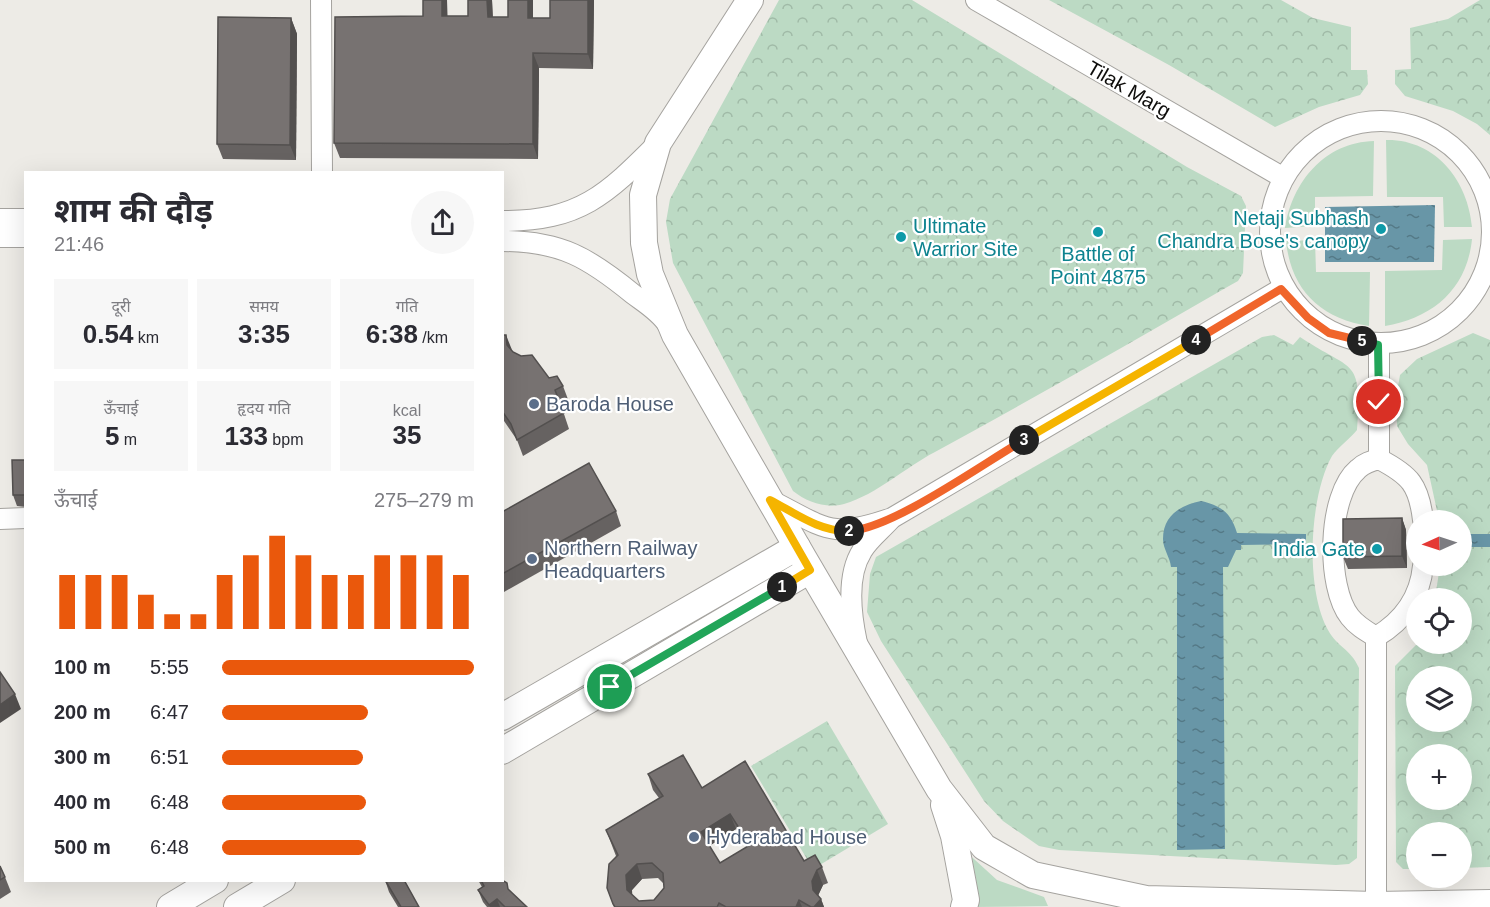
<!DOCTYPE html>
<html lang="hi">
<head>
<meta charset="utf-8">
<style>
	body { margin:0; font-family:Arial,"Noto Sans Devanagari",sans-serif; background:#f7f7f7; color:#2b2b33; height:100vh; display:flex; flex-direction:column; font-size:22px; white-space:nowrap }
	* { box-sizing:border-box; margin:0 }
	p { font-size:20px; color:#7c7c81 }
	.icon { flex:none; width:33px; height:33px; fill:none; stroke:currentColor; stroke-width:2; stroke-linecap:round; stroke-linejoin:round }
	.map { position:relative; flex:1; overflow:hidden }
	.details { position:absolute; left:24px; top:171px; width:480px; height:711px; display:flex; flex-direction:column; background:#fff; border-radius:0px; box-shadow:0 6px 24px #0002 }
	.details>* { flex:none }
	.needle { width:39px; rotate:267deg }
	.controls { position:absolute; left:1406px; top:510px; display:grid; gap:12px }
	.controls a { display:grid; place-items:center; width:66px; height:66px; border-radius:50%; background:#fff; box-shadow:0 6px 24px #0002; font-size:30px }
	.pin { position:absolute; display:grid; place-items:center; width:51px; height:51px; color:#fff; margin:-26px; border:3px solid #fff; border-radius:50%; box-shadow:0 2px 6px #0007 }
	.km { position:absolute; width:30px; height:30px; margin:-15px; border-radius:50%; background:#222; color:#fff; font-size:16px; line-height:30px; text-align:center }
	.round { display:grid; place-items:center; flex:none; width:63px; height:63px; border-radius:32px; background:#f7f7f7 }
	.head { display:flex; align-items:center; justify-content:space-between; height:102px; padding:0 30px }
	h1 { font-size:33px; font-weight:700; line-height:45px }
	.stats { display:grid; grid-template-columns:repeat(3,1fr); gap:9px; height:102px; padding:6px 30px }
	.stats div { display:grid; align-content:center; border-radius:0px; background:#f7f7f7; text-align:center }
	.stats b { font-size:26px; font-weight:700 }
	.stats small { font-size:16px; font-weight:400 }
	.stats p { font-size:16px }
	.chart { height:168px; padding:12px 30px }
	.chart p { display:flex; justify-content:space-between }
	.chart svg { width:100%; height:108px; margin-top:6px; stroke:#ea580c; stroke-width:6 }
	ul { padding:0 30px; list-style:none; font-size:20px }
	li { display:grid; grid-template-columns:96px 72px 1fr; align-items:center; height:45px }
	li i { height:15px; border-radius:8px; background:#ea580c }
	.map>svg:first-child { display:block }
	.park { fill:url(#park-crowns); fill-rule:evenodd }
	.garden { fill:#bcdac4 }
	.water { fill:url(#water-ripples) }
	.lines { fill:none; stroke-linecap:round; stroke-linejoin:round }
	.minor-casing { stroke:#a5a39f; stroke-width:22 }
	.major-casing { stroke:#a5a39f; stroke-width:28 }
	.minor { stroke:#fff; stroke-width:20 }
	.major { stroke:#fff; stroke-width:26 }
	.wall { fill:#666261; fill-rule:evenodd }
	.shaded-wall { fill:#53504f }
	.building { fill:#777271; stroke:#53504f; stroke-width:1.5; fill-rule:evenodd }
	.split-1-casing { stroke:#fff; stroke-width:12 }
	.split-2-casing { stroke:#fff; stroke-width:12 }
	.split-3-casing { stroke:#fff; stroke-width:12 }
	.split-4-casing { stroke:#fff; stroke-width:12 }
	.split-5-casing { stroke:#fff; stroke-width:12 }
	.split-6-casing { stroke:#fff; stroke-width:12 }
	.split-1 { stroke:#22a559; stroke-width:8 }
	.split-2 { stroke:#f5b400; stroke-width:8 }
	.split-3 { stroke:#f0652b; stroke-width:8 }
	.split-4 { stroke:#f5b400; stroke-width:8 }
	.split-5 { stroke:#f0652b; stroke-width:8 }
	.split-6 { stroke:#22a559; stroke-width:8 }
	.culture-dot { fill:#0f9aa8; stroke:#fff; stroke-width:2 }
	.service-dot { fill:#5c6f8a; stroke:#fff; stroke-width:2 }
	.labels { text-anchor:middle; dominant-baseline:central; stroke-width:4.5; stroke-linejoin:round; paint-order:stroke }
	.street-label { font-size:20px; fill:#0e0d0b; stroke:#fff }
	.culture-label { font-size:20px; fill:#0d838f; stroke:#fff; text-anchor:end }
	.service-label { font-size:20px; fill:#4e5e75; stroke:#fff; text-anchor:start }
</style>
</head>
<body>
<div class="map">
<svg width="1490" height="907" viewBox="0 0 1490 907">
	<defs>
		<pattern id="park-crowns" width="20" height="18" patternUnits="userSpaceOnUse" patternTransform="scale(1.5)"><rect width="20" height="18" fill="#bcdac4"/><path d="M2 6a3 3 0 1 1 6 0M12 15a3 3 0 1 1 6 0" fill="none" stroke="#a0baa7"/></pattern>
		<pattern id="water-ripples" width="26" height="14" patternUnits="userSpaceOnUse" patternTransform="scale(1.5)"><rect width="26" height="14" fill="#6896a7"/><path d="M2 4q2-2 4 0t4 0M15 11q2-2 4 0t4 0" fill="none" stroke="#547986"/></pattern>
	</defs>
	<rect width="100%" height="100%" fill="#edebe6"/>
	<!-- park -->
	<g class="park">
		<path d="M 779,0 L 912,0 L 1187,167 L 1241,196 L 1246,206 L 1243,273 L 1238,281 L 1229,286 C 1132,342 1034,398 935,452 C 904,468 878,494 844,504 C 826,509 807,502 793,491 L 673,263 L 666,222 L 670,199 Z"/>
		<polygon points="1049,0 1281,0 1313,18 1351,27 1351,70 1367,70 1368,84 1360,95 1319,107 1275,127 1169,65"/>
		<polygon points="1480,0 1490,0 1490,135 1477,124 1453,111 1405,96 1395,84 1395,70 1411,69 1410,28 1448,19"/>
		<path d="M 1473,333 L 1490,340 L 1490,867 L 1461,868 L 1461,832 L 1416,832 L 1416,869 L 1403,869 L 1396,862 L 1395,666 L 1417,644 L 1461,644 L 1461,598 L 1435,598 L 1440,566 L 1461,566 L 1461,520 L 1439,520 L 1427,465 L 1408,444 L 1397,426 L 1396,398 L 1400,375 L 1417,359 ZM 1416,676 L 1461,676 L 1461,722 L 1416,722 ZM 1416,754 L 1461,754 L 1461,800 L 1416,800 Z"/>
		<path d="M 1274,335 L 1293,345 L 1300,337 C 1354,373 1362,356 1357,430 C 1350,439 1338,447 1332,456 C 1309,497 1305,589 1328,630 C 1338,648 1350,648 1359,668 L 1357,858 L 1349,864 L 1336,865 L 1059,850 L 1039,846 L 1003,821 L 984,801 L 881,641 L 867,612 L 870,574 L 876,557 L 1262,337 Z"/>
		<polygon points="827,721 888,824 813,869 751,766"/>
	</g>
	<!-- garden -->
	<g class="garden">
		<path d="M 1386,140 C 1436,139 1468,181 1472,227 L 1444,227 L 1443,197 L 1387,197 Z"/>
		<path d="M 1374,141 L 1373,196 L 1315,197 L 1315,226 L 1285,228 C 1292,182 1325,142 1374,141 Z"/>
		<path d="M 1472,239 C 1467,289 1433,318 1385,326 L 1385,271 L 1442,270 L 1443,240 Z"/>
		<path d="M 1315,240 L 1316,272 L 1370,272 L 1369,326 C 1321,319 1291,290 1286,241 Z"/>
		<polygon points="963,849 997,880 1044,897 1048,906 974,907"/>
	</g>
	<!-- water -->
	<g class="water">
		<polygon points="1435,205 1434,262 1325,262 1325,207"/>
		<path d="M 1201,501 C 1222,506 1231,513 1237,533 L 1306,534 L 1306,544 L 1241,545 L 1241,550 L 1236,550 L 1228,567 L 1223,567 L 1225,849 L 1177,850 L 1177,567 L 1171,567 C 1170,557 1163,549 1163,539 C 1163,515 1181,505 1201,501 Z"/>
		<rect x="1461" y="534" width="29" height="13"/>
	</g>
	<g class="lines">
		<defs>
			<g id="minor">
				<polyline points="321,0 322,172"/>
				<polyline points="976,0 1282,177"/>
				<circle cx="1381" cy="232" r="111"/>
				<polyline points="0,219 26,219"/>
				<path d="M 502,221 C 580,221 606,195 658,143"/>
				<polyline points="0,237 26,237"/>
				<path d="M 502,241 C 561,241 589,258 633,294 C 645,303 660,312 668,325"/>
				<polyline points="1379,345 1379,459"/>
				<path d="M 770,500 C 826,528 830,540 892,518 L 1281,289"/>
				<polyline points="0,519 26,518"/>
				<path d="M 1423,566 C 1420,598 1403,621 1376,637 C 1366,631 1357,626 1350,617 C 1326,587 1327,495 1358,469 C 1364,463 1371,461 1379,459 C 1410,475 1419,485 1423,520"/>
				<polyline points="1376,637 1376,905"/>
				<path d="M 857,643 C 851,615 846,576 862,551 C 868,540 881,530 890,520"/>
			</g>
			<g id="major">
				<polyline points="750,0 658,143 643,195 644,243 650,274 675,335 804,559 939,789 984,847 1033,875 1146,899 1376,905 1490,903"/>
				<polyline points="502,717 797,547"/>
				<polyline points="502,751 810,570"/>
				<polyline points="944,805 954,836 966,900 964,907"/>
				<polyline points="170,907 215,880"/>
				<polyline points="237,907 282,880"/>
			</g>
		</defs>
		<!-- minor casing -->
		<use href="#minor" class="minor-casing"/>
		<!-- major casing -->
		<use href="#major" class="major-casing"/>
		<!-- minor -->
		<use href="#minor" class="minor"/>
		<!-- major -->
		<use href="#major" class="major"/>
	</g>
	<!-- wall -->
	<g class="wall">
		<polygon points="447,0 447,16 468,16 468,0 492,0 493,17 508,17 508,0 533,0 533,18 550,18 550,0 594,0 593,69 539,68 538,159 340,158 334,143 423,16"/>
		<polygon points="291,18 297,34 296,160 223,159 217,144"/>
		<polygon points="502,335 512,351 549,378 563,386 569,402 561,405 569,429 523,456 517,440 502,418"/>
		<polygon points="26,460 26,507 17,506 13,495"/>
		<polygon points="616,511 621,526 504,592 502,589 502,512"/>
		<polygon points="1402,518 1406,530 1407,568 1348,569 1343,557"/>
		<path d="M 648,774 L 702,788 L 804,861 L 822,867 L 828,883 L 823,885 L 818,895 L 821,899 L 824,907 L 614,907 L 607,888 L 616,856 L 606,830 L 659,798 L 653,790 ZM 736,829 L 747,847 L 720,863 L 709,846 ZM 658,878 L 664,884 L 664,888 L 654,900 L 639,901 L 632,895 L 632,890 L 642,879 Z"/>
		<polygon points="0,866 5,877 11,892 0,899"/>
		<polygon points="385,880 419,907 398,907 389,892"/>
		<polygon points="478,880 502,880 509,890 527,907 487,907 483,902 478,890 482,887"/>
	</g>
	<!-- shaded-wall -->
	<g class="shaded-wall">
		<polygon points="442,0 447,0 448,31 442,16"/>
		<polygon points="487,0 492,0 493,32 488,17"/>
		<polygon points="528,0 533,0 533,32 528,18"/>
		<polygon points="588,0 594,0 593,69 588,54"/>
		<polygon points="291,18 297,34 296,160 290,145"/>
		<polygon points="533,53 539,68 538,159 533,144"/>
		<polygon points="506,335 512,350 507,345"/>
		<polygon points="1402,518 1406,530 1407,568 1402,556"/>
		<polygon points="15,694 21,709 0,723 0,705"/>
		<polygon points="730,814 736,829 706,848 701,832"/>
		<polygon points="637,864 642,879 632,890 633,906 627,890 626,875"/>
		<polygon points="817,870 823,885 818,896 821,899 824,907 814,907 812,881"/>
		<polygon points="497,899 500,907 490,907 489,905"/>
		<polygon points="799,900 802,907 796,907"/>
	</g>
	<!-- building -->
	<g class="building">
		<polygon points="423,0 442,0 442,16 468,16 468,0 487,0 488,17 508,17 508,0 528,0 528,18 550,18 550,0 588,0 588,54 533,53 533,144 334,143 335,17 423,16"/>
		<polygon points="218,17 291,18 290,145 217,144"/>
		<polygon points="502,335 506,335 507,345 513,352 521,356 532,355 549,378 557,376 563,386 555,390 564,413 517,440 511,424 502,411"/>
		<polygon points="12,460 26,460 26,495 13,495"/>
		<polygon points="589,463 616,511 502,574 502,512"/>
		<polygon points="1402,518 1402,556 1343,557 1343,519"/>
		<polygon points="0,672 15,694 0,705"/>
		<path d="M 683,755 L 702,788 L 745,761 L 804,861 L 815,855 L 822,867 L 817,870 L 812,881 L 813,890 L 821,899 L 814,907 L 811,907 L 799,900 L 796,907 L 726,907 L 719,903 L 717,907 L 615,907 L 613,904 L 607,888 L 609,864 L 618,855 L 606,830 L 663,796 L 648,774 ZM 730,814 L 750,845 L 720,863 L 701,832 ZM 652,863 L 663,873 L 664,888 L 654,900 L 639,901 L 627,890 L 626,875 L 637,864 Z"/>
		<polygon points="0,866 5,877 0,880"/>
		<polygon points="385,880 404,880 419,907 401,907"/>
		<polygon points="481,880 502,880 507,883 508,889 527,907 505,907 497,899 489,905 478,890 484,886"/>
	</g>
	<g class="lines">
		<defs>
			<polyline id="split-1" points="610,687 782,587"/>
			<path id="split-2" d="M 782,587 L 810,570 L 770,500 C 795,513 820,532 849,531"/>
			<path id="split-3" d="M 849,531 C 894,528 982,464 1024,440"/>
			<polyline id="split-4" points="1024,440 1196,340"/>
			<polyline id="split-5" points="1196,340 1281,289 1308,318 1329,333 1362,341"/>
			<polyline id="split-6" points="1362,341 1378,345 1379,402"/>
		</defs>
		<!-- split-1 casing -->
		<use href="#split-1" class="split-1-casing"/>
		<!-- split-2 casing -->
		<use href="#split-2" class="split-2-casing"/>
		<!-- split-3 casing -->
		<use href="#split-3" class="split-3-casing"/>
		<!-- split-4 casing -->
		<use href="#split-4" class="split-4-casing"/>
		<!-- split-5 casing -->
		<use href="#split-5" class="split-5-casing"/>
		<!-- split-6 casing -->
		<use href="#split-6" class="split-6-casing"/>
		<!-- split-1 -->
		<use href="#split-1" class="split-1"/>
		<!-- split-2 -->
		<use href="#split-2" class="split-2"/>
		<!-- split-3 -->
		<use href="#split-3" class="split-3"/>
		<!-- split-4 -->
		<use href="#split-4" class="split-4"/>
		<!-- split-5 -->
		<use href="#split-5" class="split-5"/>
		<!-- split-6 -->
		<use href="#split-6" class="split-6"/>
	</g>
	<!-- markers -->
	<g class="culture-dot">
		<circle cx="1381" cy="229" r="6"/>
		<circle cx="1098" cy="232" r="6"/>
		<circle cx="901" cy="237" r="6"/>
		<circle cx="1377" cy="549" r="6"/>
	</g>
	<g class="service-dot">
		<circle cx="534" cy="404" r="6"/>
		<circle cx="532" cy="559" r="6"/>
		<circle cx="694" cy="837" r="6"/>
	</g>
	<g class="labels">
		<!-- street labels -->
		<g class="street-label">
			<text transform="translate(1129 89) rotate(30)">Tilak Marg</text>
		</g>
		<!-- culture labels -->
		<g class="culture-label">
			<text x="1369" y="218">Netaji Subhash<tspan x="1369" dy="23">Chandra Bose's canopy</tspan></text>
			<text x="913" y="226" text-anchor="start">Ultimate<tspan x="913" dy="23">Warrior Site</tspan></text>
			<text x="1098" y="254" text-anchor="middle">Battle of<tspan x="1098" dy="23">Point 4875</tspan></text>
			<text x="1365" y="549">India Gate</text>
		</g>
		<!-- service labels -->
		<g class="service-label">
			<text x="546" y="404">Baroda House</text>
			<text x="544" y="548">Northern Railway<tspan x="544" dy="23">Headquarters</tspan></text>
			<text x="706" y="837">Hyderabad House</text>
		</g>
	</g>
</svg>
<div class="controls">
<a><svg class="needle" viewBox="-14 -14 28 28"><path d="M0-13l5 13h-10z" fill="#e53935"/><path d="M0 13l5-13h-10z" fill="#7c7c81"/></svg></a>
<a><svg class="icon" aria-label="locate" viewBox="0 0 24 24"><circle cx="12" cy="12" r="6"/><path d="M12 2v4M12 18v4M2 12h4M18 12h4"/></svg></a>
<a><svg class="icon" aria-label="layers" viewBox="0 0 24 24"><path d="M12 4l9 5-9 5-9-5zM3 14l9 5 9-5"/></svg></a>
<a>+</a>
<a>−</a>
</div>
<div class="pin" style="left:610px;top:687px;background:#1e9e55"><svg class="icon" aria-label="arrive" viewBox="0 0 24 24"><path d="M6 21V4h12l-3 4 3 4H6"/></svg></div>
<div class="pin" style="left:1379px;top:402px;background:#d93025"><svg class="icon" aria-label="check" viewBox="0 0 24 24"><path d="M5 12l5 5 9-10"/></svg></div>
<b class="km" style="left:782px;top:587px">1</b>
<b class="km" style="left:849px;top:531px">2</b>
<b class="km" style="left:1024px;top:440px">3</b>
<b class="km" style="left:1196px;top:340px">4</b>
<b class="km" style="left:1362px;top:341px">5</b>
<section class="details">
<div class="head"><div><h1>शाम की दौड़</h1><p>21:46</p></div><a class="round"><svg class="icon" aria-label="share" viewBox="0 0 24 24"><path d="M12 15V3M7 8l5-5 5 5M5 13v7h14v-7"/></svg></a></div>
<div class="stats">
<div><p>दूरी</p><b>0.54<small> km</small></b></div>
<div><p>समय</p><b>3:35</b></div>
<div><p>गति</p><b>6:38<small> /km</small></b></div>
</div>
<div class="stats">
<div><p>ऊँचाई</p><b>5<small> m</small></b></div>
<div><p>हृदय गति</p><b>133<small> bpm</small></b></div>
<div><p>kcal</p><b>35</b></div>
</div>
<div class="chart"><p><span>ऊँचाई</span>275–279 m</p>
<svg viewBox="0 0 160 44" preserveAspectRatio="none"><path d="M5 44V22M15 44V22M25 44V22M35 44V30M45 44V38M55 44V38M65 44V22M75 44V14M85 44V6M95 44V14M105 44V22M115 44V22M125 44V14M135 44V14M145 44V14M155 44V22"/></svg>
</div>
<ul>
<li><b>100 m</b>5:55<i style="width:100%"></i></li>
<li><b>200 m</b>6:47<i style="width:58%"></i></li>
<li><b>300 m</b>6:51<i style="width:56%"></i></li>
<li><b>400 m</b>6:48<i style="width:57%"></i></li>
<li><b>500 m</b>6:48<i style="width:57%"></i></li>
</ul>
</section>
</div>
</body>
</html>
